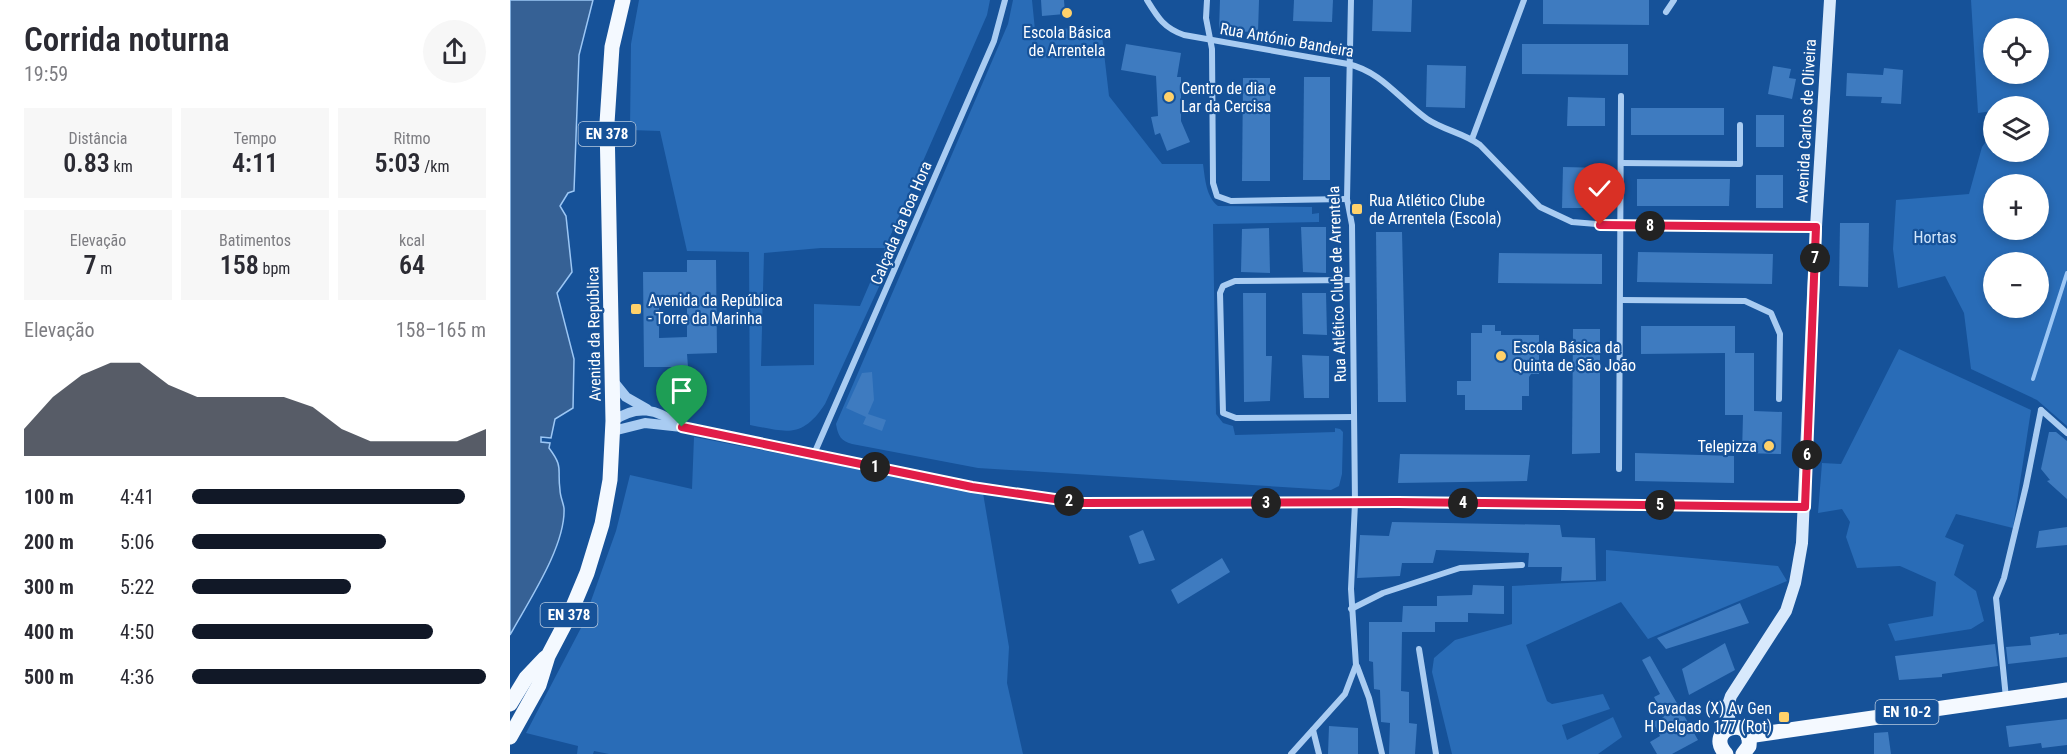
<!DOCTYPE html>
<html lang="pt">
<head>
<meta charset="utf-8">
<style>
	body { margin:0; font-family:"Roboto Condensed",sans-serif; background:#f7f7f7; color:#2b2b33; height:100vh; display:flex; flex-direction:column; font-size:22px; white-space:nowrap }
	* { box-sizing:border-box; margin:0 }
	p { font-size:20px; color:#7c7c81 }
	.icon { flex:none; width:33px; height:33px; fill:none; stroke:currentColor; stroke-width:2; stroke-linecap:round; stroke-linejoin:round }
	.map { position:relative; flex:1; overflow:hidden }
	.drawer { display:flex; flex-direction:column; background:#fff; width:510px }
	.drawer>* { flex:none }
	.controls { position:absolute; left:1473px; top:18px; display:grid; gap:12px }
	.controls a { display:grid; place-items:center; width:66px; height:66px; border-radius:50%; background:#fff; box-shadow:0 3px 9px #0003; font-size:30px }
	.pin { position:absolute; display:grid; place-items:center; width:51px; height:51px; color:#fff; margin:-62px -26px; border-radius:50% 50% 50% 0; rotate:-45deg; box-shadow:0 0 6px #0007 }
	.pin .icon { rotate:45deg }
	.km { position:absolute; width:30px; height:30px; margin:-15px; border-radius:50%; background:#222; color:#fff; font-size:16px; line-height:30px; text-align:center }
	.round { display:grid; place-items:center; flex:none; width:63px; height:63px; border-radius:32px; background:#f7f7f7 }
	.overview { display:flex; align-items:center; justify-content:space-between; height:102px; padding:0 24px }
	h1 { font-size:33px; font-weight:600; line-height:45px }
	.stats { display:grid; grid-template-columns:repeat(3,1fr); gap:9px; height:102px; padding:6px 24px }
	.stats div { display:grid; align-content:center; border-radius:0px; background:#f7f7f7; text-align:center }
	.stats b { font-size:26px; font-weight:600 }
	.stats small { font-size:16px; font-weight:400 }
	.stats p { font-size:16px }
	.chart { height:168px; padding:12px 24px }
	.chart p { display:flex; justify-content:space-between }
	.chart svg { width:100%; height:108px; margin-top:6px; fill:#111827; opacity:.7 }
	ul { padding:0 24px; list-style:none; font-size:20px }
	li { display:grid; grid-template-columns:96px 72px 1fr; align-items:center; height:45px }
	li i { height:15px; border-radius:8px; background:#111827 }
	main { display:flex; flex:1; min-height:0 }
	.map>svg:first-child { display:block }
	.green { fill:#296cb7; fill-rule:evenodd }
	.water { fill:#366195; stroke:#9cc7f5; stroke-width:1.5 }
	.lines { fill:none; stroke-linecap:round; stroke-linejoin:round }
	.stream { stroke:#9cc7f5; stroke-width:4 }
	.building { fill:#3e7bc0; fill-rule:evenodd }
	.minor { stroke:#a9ccf2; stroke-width:6 }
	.tertiary { stroke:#a9ccf2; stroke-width:10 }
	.secondary { stroke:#d8e9fc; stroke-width:12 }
	.primary { stroke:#f4f9ff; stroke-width:15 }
	.route-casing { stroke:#fff; stroke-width:12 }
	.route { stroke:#e11d48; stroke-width:8 }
	.poi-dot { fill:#ffd16a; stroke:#165299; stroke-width:2 }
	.labels { text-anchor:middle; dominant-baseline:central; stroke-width:4.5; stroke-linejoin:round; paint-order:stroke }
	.shield { fill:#165299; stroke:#b9cbe0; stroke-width:1.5 }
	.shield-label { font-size:15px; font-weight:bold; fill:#fff }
	.poi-label { font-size:16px; fill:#fff; stroke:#165299; text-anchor:start }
	.street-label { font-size:16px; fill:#fff; stroke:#165299 }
	.park-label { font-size:16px; fill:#d1e6fc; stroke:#165299 }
</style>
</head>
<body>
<main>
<section class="drawer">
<div class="overview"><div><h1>Corrida noturna</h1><p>19:59</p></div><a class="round"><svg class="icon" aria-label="share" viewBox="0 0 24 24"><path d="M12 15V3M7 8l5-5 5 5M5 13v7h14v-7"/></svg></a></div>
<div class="stats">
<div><p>Distância</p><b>0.83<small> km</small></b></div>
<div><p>Tempo</p><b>4:11</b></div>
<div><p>Ritmo</p><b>5:03<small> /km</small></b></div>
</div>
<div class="stats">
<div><p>Elevação</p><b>7<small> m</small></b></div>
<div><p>Batimentos</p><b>158<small> bpm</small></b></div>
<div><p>kcal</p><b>64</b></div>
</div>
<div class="chart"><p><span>Elevação</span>158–165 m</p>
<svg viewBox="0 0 160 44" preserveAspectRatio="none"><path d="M0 44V33L10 20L20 11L30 6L40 6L50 15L60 20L70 20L80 20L90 20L100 24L110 33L120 38L130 38L140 38L150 38L160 33V44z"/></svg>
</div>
<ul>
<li><b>100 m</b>4:41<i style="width:93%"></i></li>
<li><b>200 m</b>5:06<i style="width:66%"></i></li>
<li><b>300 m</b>5:22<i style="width:54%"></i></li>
<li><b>400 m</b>4:50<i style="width:82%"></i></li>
<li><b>500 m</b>4:36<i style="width:100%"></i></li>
</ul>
</section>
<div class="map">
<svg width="1557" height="754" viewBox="0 0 1557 754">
	<rect width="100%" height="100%" fill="#165299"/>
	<!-- green -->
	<g class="green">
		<path d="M 129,0 L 480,0 L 477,15 L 375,248 L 385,252 L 315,404 C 292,439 277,432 240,425 L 239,252 L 177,251 L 150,131 L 120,130 L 121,44 ZM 311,248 L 375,248 L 350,306 L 304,304 L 304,365 L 251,366 L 254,253 Z"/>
		<path d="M 503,0 L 522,0 L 525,30 L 591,27 L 599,96 L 652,164 L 693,164 C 695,178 696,197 708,206 L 802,207 L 802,214 L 809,213 L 809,222 L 703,224 L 706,414 L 713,423 L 723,426 L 725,435 L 825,432 L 825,428 L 830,429 L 833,432 L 832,474 L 829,486 L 821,490 L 468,468 L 342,444 C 331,441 328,436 326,424 L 498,24 Z"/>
		<path d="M 1461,0 L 1557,0 L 1557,426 L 1527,400 L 1461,369 L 1454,313 L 1435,276 L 1388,288 L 1383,249 L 1386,200 L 1459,194 L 1472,147 L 1483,132 L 1484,152 L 1528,152 L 1528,106 L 1484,106 L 1483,111 L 1468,113 ZM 1528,28 L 1528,74 L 1484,74 L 1484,28 ZM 1484,184 L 1528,184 L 1528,230 L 1484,230 ZM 1528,262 L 1528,308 L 1484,308 L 1484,262 Z"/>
		<polygon points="1389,349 1521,410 1503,528 1446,514 1435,537 1454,545 1444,575 1466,591 1474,621 1461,629 1385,641 1378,624 1423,616 1426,582 1390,566 1347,568 1336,537 1340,522 1332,509 1308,513 1312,463 1331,464"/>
		<polygon points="184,437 473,493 499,647 497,683 513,754 99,754 84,751 83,754 67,754 68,746 16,733 72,626 106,531 120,475 182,489"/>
		<polygon points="1096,550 1268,566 1277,581 1138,639 1111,602 1016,645 1037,701 1042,704 1093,694 1100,709 1052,725 1057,740 1103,717 1112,737 1088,754 942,754 922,672 924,658 945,640 1002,624 1002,586 1096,581"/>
	</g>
	<!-- water -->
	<path class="water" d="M 0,0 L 83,0 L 69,55 L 64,191 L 58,193 L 50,206 L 56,216 L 62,272 L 47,293 L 64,359 L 63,408 L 45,419 L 41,438 L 31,437 L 31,442 L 40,443 L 39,448 C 54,468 47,468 50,490 C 50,496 53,502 54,508 C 56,546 18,602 0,635 Z"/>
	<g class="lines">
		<!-- stream -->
		<polyline class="stream" points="1523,379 1557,273"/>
	</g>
	<!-- building -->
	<g class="building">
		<polygon points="531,0 554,0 555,14 532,16"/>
		<polygon points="710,0 749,0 748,32 709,31"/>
		<polygon points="784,0 823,0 822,22 783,21"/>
		<polygon points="863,0 902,0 901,32 862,31"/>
		<polygon points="1033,0 1139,0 1139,25 1033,24"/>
		<polygon points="616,44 671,53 667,77 671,77 671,121 680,142 657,151 650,133 645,135 641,117 648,116 646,76 611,70"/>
		<polygon points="1012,44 1118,44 1118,75 1012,74"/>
		<polygon points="917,65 956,66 955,108 916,107"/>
		<polygon points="1263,66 1281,69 1279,78 1286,79 1282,99 1258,94"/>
		<polygon points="1374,68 1393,70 1391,104 1371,103 1372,97 1336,96 1337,73 1373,75"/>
		<polygon points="794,77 820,77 820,180 793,180"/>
		<polygon points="733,78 760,78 760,181 732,181"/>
		<polygon points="1058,97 1095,98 1095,126 1057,126"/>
		<rect x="1121" y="108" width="93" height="27"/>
		<rect x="1246" y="115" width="28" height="32"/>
		<polygon points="1053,167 1094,168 1094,208 1052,208"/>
		<rect x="1246" y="175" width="27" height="33"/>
		<polygon points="1127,179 1220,179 1219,206 1127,206"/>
		<polygon points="1330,223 1359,223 1358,287 1329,286"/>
		<polygon points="791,227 816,227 816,273 793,272"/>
		<polygon points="759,228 760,273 731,272 732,229"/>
		<polygon points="866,232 892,232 896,402 868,402"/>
		<polygon points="1128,252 1263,254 1262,284 1127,282"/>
		<polygon points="989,253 1092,254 1092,284 988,283"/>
		<path d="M 177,260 L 206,260 L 207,353 L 177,354 L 178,367 L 134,367 L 133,272 L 177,272 ZM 149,301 L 177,301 L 177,337 L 149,338 Z"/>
		<polygon points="733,293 756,293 756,356 762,356 760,401 734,402"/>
		<polygon points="792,293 816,293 817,335 793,334"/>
		<polygon points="972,325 985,325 985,331 991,331 991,335 1029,335 1029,374 1021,374 1019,377 1019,396 1012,396 1012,410 955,410 955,395 947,395 947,381 961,381 961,333 972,333"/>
		<polygon points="1131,326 1225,326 1225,353 1244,353 1244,411 1272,412 1271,454 1232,453 1233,415 1215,415 1215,353 1131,354"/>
		<polygon points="1063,329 1090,329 1090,453 1062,454"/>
		<polygon points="792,355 819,356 819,398 794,398"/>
		<polygon points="362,372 364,400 358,414 376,420 372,431 353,424 356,417 336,408 352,373"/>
		<polygon points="1539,432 1546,432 1557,441 1557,499 1537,481 1540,480 1531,469"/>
		<polygon points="1125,453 1224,456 1224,483 1125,481"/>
		<polygon points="890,454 1020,455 1017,481 888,483"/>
		<polygon points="882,522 1050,525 1052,537 1085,538 1086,580 1051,581 1052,567 1018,567 1019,553 926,550 923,563 892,563 890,576 847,578 850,535 879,536"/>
		<polygon points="1557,527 1557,545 1526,548 1529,531"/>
		<polygon points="633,530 645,560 629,564 619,536"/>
		<polygon points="712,558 720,572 668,604 661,590"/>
		<polygon points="963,585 994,586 994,614 958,613 958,622 925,622 925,632 892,632 891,691 899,692 899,723 907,724 905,754 879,754 880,723 871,722 870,690 864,689 863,662 859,661 859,622 892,622 893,606 927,606 927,596 962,595"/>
		<polygon points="1230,603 1239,623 1156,649 1147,638"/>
		<polygon points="1549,633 1549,635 1557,634 1557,657 1498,664 1496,647 1521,645 1520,637"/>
		<polygon points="1215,643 1225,670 1179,695 1172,669"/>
		<polygon points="1485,644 1488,666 1432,674 1432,677 1389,680 1385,656"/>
		<polygon points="1140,656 1188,740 1162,754 1147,754 1140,742 1150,736 1143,722 1154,717 1144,697 1150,694 1132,660"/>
		<polygon points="1557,719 1557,745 1532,748 1531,743 1499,747 1496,726"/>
		<polygon points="819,726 848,728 848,754 818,754"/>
		<polygon points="1378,732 1381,754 1364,754 1364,733"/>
	</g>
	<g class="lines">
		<!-- minor -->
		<g class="minor">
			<path d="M 637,0 C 648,18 654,28 674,35 L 838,64 C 872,72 889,99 917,119 C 933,130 954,133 970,145 L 1030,207 L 1062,222 L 1111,226 L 1306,227"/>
			<polyline points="697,0 696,18 702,49 703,183 707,196 721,201 837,199"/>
			<polyline points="1156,12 1164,0"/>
			<polyline points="962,139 1014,0"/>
			<polyline points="1111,163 1230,164 1230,125"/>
			<polyline points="842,280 725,281 713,286 710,293 713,413 726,418 844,417"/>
			<polyline points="1111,300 1235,301 1261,313 1270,334 1269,399"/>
			<polyline points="1531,410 1557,433"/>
			<polyline points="304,454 484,41 495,0"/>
			<polyline points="1109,469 1111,96"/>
			<polyline points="841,609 873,593 950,568 1012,565"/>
			<polyline points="909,649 926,754"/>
			<polyline points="847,666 859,698 872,754"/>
			<polyline points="1496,698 1486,598 1494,578 1516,486 1531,410"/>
			<polyline points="803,730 809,754"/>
			<polyline points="781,754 835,694 846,665 841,589 845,503 842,225 837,199 841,0"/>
		</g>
		<!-- tertiary -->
		<g class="tertiary">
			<polyline points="103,381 116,397 137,409"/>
			<path d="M 103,421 C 127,404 147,409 169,425"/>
			<polyline points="103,431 135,423 172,427 462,487 572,503 888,503 1295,507"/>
		</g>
		<!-- secondary -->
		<polyline class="secondary" points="1220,728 1218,705 1221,696 1276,611 1285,583 1292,543 1306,227 1320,0"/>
		<!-- primary -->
		<g class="primary">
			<polyline points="0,704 16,678 35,658"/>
			<polyline points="1238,736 1557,690"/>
			<polyline points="0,737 29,685 38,656 59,616 77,573 92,524 100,480 103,421 97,123 102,47 113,0"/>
			<path d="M 1216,754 C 1193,729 1243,713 1239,746 L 1233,754"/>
		</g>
	</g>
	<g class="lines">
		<defs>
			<polyline id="route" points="172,427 462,487 572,503 888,502 1295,507 1306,227 1090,225"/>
		</defs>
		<!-- route casing -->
		<use href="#route" class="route-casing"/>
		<!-- route -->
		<use href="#route" class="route"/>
	</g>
	<!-- markers -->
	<g class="poi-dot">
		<circle cx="557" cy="13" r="6"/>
		<circle cx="659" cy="97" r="6"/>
		<rect x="841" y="203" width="12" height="12" rx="3"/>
		<rect x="120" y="303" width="12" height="12" rx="3"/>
		<circle cx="991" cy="356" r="6"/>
		<circle cx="1259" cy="446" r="6"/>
		<rect x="1268" y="711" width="12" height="12" rx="3"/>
	</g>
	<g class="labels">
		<!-- shield labels -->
		<g class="shield">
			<rect x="68.5" y="122" width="57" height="24" rx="4.5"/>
			<rect x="30.5" y="603" width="57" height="24" rx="4.5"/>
			<rect x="1365.5" y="700" width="63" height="24" rx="4.5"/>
		</g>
		<g class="shield-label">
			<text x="97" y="134">EN 378</text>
			<text x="59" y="615">EN 378</text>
			<text x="1397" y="712">EN 10-2</text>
		</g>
		<!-- poi labels -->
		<g class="poi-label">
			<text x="557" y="32" text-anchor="middle">Escola Básica<tspan x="557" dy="18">de Arrentela</tspan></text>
			<text x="671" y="88">Centro de dia e<tspan x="671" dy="18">Lar da Cercisa</tspan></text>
			<text x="859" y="200">Rua Atlético Clube<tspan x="859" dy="18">de Arrentela (Escola)</tspan></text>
			<text x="138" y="300">Avenida da República<tspan x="138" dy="18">- Torre da Marinha</tspan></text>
			<text x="1003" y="347">Escola Básica da<tspan x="1003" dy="18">Quinta de São João</tspan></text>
			<text x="1247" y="446" text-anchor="end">Telepizza</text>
			<text x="1262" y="708" text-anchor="end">Cavadas (X) Av Gen<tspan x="1262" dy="18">H Delgado 177 (Rot)</tspan></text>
		</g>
		<!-- street labels -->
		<g class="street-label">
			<text transform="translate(777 40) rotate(10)">Rua António Bandeira</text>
			<text transform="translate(1296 121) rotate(-87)">Avenida Carlos de Oliveira</text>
			<text transform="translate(391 223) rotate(-67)">Calçada da Boa Hora</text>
			<text transform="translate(827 284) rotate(-92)">Rua Atlético Clube de Arrentela</text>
			<text transform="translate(84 334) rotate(-91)">Avenida da República</text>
		</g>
		<!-- park labels -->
		<g class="park-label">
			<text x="1425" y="237">Hortas</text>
		</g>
	</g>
</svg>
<div class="controls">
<a><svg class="icon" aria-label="locate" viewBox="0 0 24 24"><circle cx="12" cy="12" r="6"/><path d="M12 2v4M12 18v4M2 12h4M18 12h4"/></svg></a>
<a><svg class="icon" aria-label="layers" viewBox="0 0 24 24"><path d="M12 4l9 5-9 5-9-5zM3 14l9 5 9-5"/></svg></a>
<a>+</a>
<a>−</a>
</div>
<div class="pin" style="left:172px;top:427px;background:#1e9e55"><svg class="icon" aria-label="arrive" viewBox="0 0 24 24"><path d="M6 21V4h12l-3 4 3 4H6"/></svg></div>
<div class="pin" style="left:1090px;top:225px;background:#d93025"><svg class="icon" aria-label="check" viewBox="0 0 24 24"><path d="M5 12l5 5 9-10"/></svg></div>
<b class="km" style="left:365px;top:467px">1</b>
<b class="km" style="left:559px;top:501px">2</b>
<b class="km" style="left:756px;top:503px">3</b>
<b class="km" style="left:953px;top:503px">4</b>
<b class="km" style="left:1150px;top:505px">5</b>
<b class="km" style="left:1297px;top:455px">6</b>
<b class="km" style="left:1305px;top:258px">7</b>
<b class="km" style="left:1140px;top:226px">8</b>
</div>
</main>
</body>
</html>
